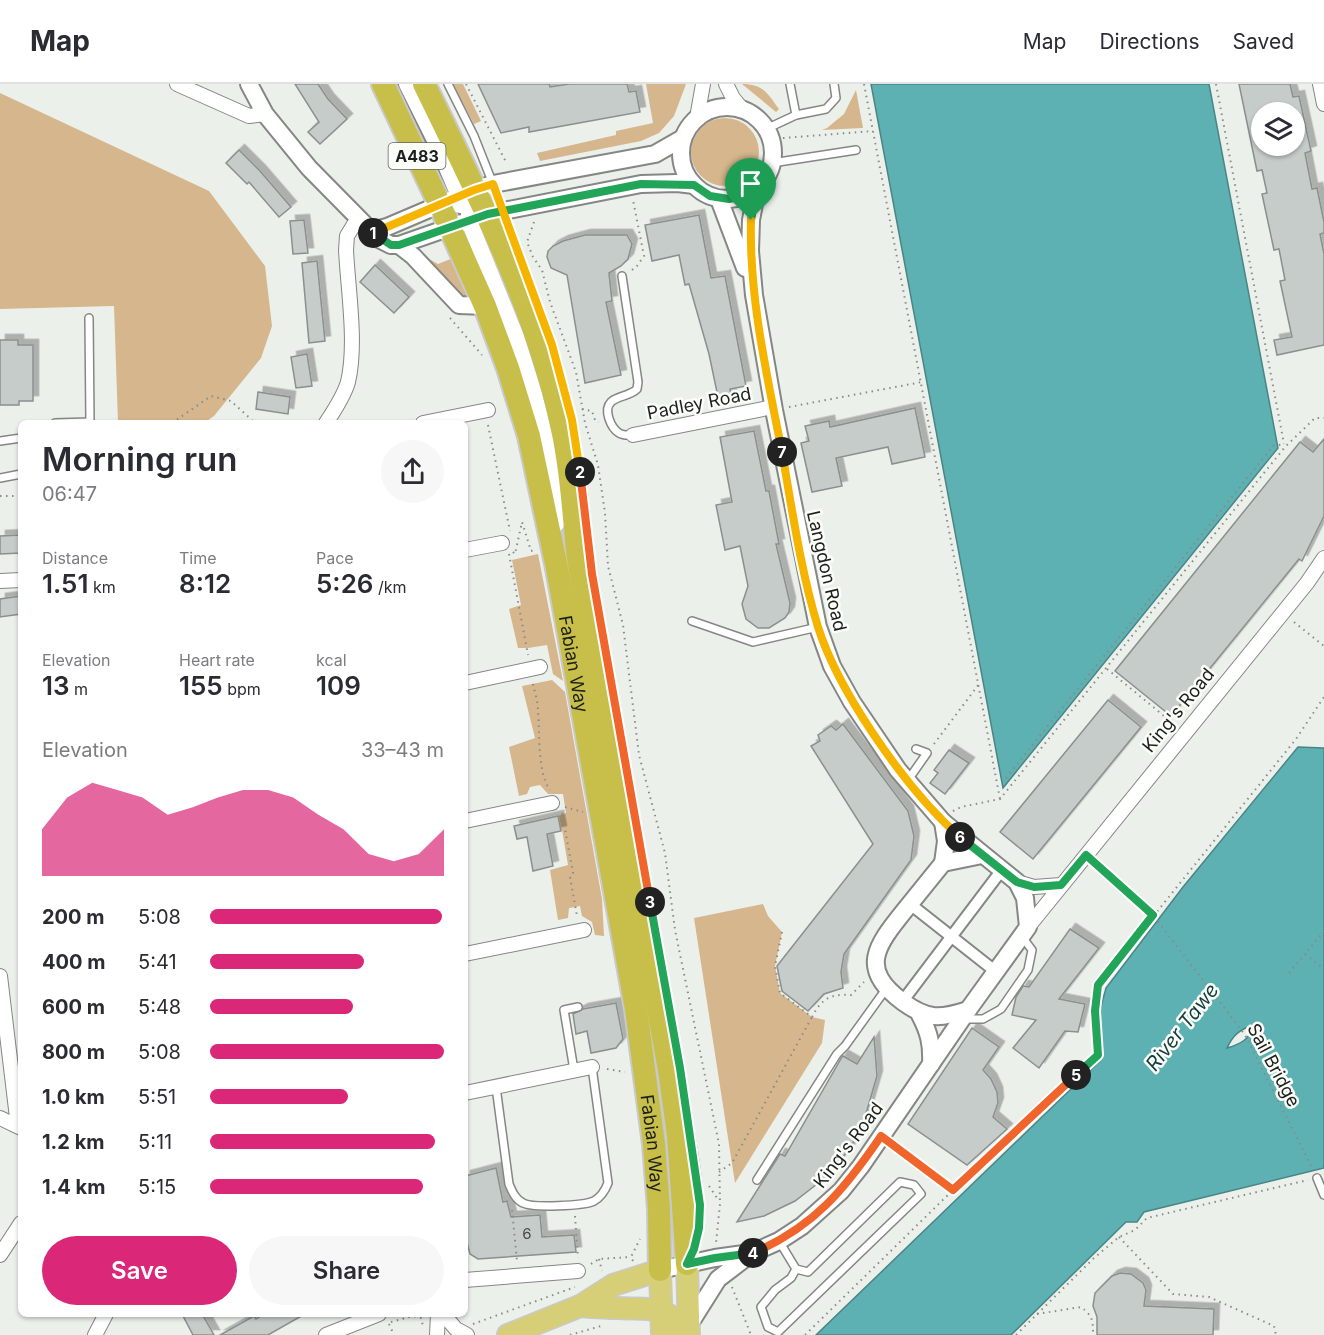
<!DOCTYPE html>
<html lang="en">
<head>
<meta charset="utf-8">
<style>
	body { margin:0; font-family:Inter,sans-serif; background:#f7f7f7; color:#2b2b33; height:100vh; display:flex; flex-direction:column; font-size:22px; white-space:nowrap }
	* { box-sizing:border-box; margin:0 }
	p { font-size:20px; color:#7c7c81 }
	.icon { flex:none; width:33px; height:33px; fill:none; stroke:currentColor; stroke-width:2; stroke-linecap:round; stroke-linejoin:round }
	.map { position:relative; flex:1; overflow:hidden }
	.details { position:absolute; left:18px; top:336px; width:450px; height:897px; display:flex; flex-direction:column; background:#fff; border-radius:9px; box-shadow:0 2px 4px #0004 }
	.details>* { flex:none }
	.buttons { position:absolute; left:1251px; top:18px; display:grid; gap:12px }
	.buttons a { display:grid; place-items:center; width:54px; height:54px; border-radius:50%; background:#fff; box-shadow:0 2px 4px #0004; font-size:30px }
	.pin { position:absolute; display:grid; place-items:center; width:51px; height:51px; color:#fff; margin:-62px -26px; border-radius:50% 50% 50% 0; rotate:-45deg; box-shadow:0 0 6px #0007 }
	.pin .icon { rotate:45deg }
	.km { position:absolute; width:30px; height:30px; margin:-15px; border-radius:50%; background:#222; color:#fff; font-size:16px; line-height:30px; text-align:center }
	.round { display:grid; place-items:center; flex:none; width:63px; height:63px; border-radius:32px; background:#f7f7f7 }
	.headline { display:flex; align-items:center; justify-content:space-between; height:102px; padding:0 24px }
	h1 { font-size:33px; font-weight:600; line-height:45px }
	.figures { display:grid; grid-template-columns:repeat(3,1fr); gap:9px; height:102px; padding:6px 24px }
	.figures div { display:grid; align-content:center }
	.figures b { font-size:26px; font-weight:600 }
	.figures small { font-size:16px; font-weight:400 }
	.figures p { font-size:16px }
	.chart { height:168px; padding:12px 24px }
	.chart p { display:flex; justify-content:space-between }
	.chart svg { width:100%; height:108px; margin-top:6px; fill:#db2777; opacity:.7 }
	.cta { display:flex; gap:12px; margin-top:auto; padding:12px 24px }
	.cta a { flex:1; height:69px; border-radius:36px; background:#db2777; color:#fff; font-size:24px; font-weight:600; line-height:69px; text-align:center }
	.cta a+a { background:#f7f7f7; color:#2b2b33 }
	ul { padding:0 24px; list-style:none; font-size:20px }
	li { display:grid; grid-template-columns:96px 72px 1fr; align-items:center; height:45px }
	li i { height:15px; border-radius:8px; background:#db2777 }
	header { display:flex; align-items:center; gap:36px; box-sizing:border-box; height:84px; padding:0 30px; background:#fff; border-bottom:2px solid #e1e1e2 }
	header strong { font-size:28px }
	nav { display:flex; gap:33px; margin-inline-start:auto; font-size:21px }
	.map>svg:first-child { display:block }
	.green { fill:#d6b68c }
	.water { fill:#5db1b3; stroke:#4a8586; stroke-width:1.5; fill-rule:evenodd }
	.building { fill:#c6ccc9; stroke:#8a908d; stroke-width:1.5; fill-rule:evenodd; filter:url(#shadow) }
	.lines { fill:none; stroke-linecap:round; stroke-linejoin:round }
	.service-casing { stroke:#848783; stroke-width:10 }
	.pedestrian-casing { stroke:#848783; stroke-width:14 }
	.minor-casing { stroke:#848783; stroke-width:16 }
	.tertiary-casing { stroke:#848783; stroke-width:20 }
	.primary-casing { stroke:#c9c9c9; stroke-width:24 }
	.trunk-casing { stroke:#c9c9c9; stroke-width:26 }
	.path { stroke:#888b87; stroke-width:2; stroke-dasharray:1.5 4.5; stroke-linecap:butt }
	.service { stroke:#fff; stroke-width:7 }
	.pedestrian { stroke:#fff; stroke-width:10 }
	.minor { stroke:#fff; stroke-width:14 }
	.tertiary { stroke:#fff; stroke-width:16 }
	.primary { stroke:#d6cf77; stroke-width:21 }
	.trunk { stroke:#c8bf4a; stroke-width:22 }
	.split-1-casing { stroke:#fff; stroke-width:12 }
	.split-2-casing { stroke:#fff; stroke-width:12 }
	.split-3-casing { stroke:#fff; stroke-width:12 }
	.split-4-casing { stroke:#fff; stroke-width:12 }
	.split-5-casing { stroke:#fff; stroke-width:12 }
	.split-6-casing { stroke:#fff; stroke-width:12 }
	.split-7-casing { stroke:#fff; stroke-width:12 }
	.split-8-casing { stroke:#fff; stroke-width:12 }
	.split-1 { stroke:#22a559; stroke-width:8 }
	.split-2 { stroke:#f5b400; stroke-width:8 }
	.split-3 { stroke:#f0652b; stroke-width:8 }
	.split-4 { stroke:#22a559; stroke-width:8 }
	.split-5 { stroke:#f0652b; stroke-width:8 }
	.split-6 { stroke:#22a559; stroke-width:8 }
	.split-7 { stroke:#f5b400; stroke-width:8 }
	.split-8 { stroke:#f5b400; stroke-width:8 }
	.labels { text-anchor:middle; dominant-baseline:central; stroke-width:5; stroke-linejoin:round; paint-order:stroke }
	.number-label { font-size:15px; fill:#484a48 }
	.shield { fill:#fafdf8; stroke:#60625f; stroke-width:1.5 }
	.shield-label { font-size:16px; font-weight:bold; fill:#1e1f1d }
	.street-label { font-size:18px; fill:#1e1f1d; stroke:#fafdf8 }
	.water-label { font-size:20px; font-style:italic; fill:#153d3e; stroke:#fafdf8 }
</style>
</head>
<body>
<header>
<strong>Map</strong>
<nav><a>Map</a><a>Directions</a><a>Saved</a></nav>
</header>
<div class="map">
<svg width="1324" height="1251" viewBox="0 0 1324 1251">
	<defs>
		<filter id="shadow"><feDropShadow dx="5.5" dy="-5.5" stdDeviation="0" flood-color="#0004"/></filter>
	</defs>
	<rect width="100%" height="100%" fill="#ecf0eb"/>
	<!-- green -->
	<g class="green">
		<polygon points="392,0 401,0 433,66 424,71"/>
		<polygon points="453,0 463,0 481,37 474,40"/>
		<polygon points="646,0 686,0 674,32 659,49 641,57 540,77 537,69 616,51 616,47 653,39"/>
		<path d="M 742,0 C 764,0 768,10 779,25 L 776,28 Z"/>
		<polygon points="856,6 863,44 822,46 827,44 844,30"/>
		<polygon points="0,9 209,107 265,182 272,242 261,274 214,332 204,339 118,339 114,222 0,225"/>
		<circle cx="725" cy="68" r="34"/>
		<polygon points="420,170 438,180 453,174 470,214 464,217"/>
		<polygon points="538,470 563,597 553,590 547,561 528,564 518,564 509,525 521,521 512,476"/>
		<polygon points="552,596 565,608 602,815 604,852 595,851 592,838 582,832 580,822 569,824 568,834 558,836 550,786 568,781 562,746 558,745 558,732 566,729 563,710 548,710 540,701 530,703 527,710 519,712 509,663 535,654 522,602"/>
		<polygon points="763,820 768,832 782,848 775,882 780,909 812,933 825,936 822,959 735,1099 694,834"/>
	</g>
	<!-- water -->
	<g class="water">
		<polygon points="871,0 1209,0 1278,364 1003,704"/>
		<path d="M 1298,663 L 1324,664 L 1324,1084 L 1144,1128 L 1137,1138 L 1126,1138 L 1011,1251 L 816,1251 L 1102,975 L 1099,930 L 1106,904 L 1183,803 ZM 1254,941 C 1250,955 1241,960 1227,964 C 1233,951 1240,945 1254,941 Z"/>
	</g>
	<!-- building -->
	<g class="building">
		<polygon points="295,0 318,0 328,15 347,35 320,60 308,48 319,38"/>
		<polygon points="478,0 549,0 550,3 569,0 627,0 629,8 636,7 640,28 529,48 529,43 501,49"/>
		<path d="M 1239,0 L 1290,0 L 1293,13 L 1299,12 L 1311,67 L 1305,69 L 1312,105 L 1317,104 L 1324,138 L 1324,149 L 1320,150 L 1324,170 L 1324,261 L 1277,271 L 1274,256 L 1292,253 L 1280,197 L 1285,196 L 1279,165 L 1274,166 L 1262,110 L 1267,109 L 1262,86 L 1257,87 ZM 1262,28 L 1294,28 L 1294,62 L 1262,62 Z"/>
		<polygon points="239,66 260,87 291,123 279,133 249,98 247,100 226,79"/>
		<polygon points="699,131 711,194 725,192 746,302 730,305 731,310 718,313 709,270 689,200 685,201 679,171 652,177 645,141"/>
		<polygon points="304,136 308,169 293,170 290,137"/>
		<polygon points="585,151 627,151 632,160 628,175 621,182 609,189 612,217 606,218 621,291 585,299 567,191 551,184 547,173 548,167 553,162 563,157"/>
		<polygon points="317,177 325,257 309,259 302,179"/>
		<polygon points="375,181 409,213 394,229 360,198"/>
		<polygon points="0,256 18,256 18,261 33,261 33,317 19,317 19,321 0,321"/>
		<polygon points="307,270 312,302 296,304 291,273"/>
		<polygon points="258,308 290,313 288,330 256,325"/>
		<polygon points="915,324 925,373 892,380 888,363 836,374 842,402 812,408 801,359 809,357 805,342 829,337 830,343"/>
		<polygon points="754,347 766,407 769,407 779,460 776,460 790,519 789,528 785,534 769,544 758,544 746,535 742,520 748,502 740,462 725,466 716,421 732,418 720,353"/>
		<polygon points="1324,355 1324,432 1302,477 1299,475 1171,632 1115,587 1300,358 1313,368"/>
		<polygon points="21,451 21,469 0,470 0,452"/>
		<polygon points="21,512 21,530 0,533 0,515"/>
		<polygon points="1108,616 1141,643 1033,775 1000,748"/>
		<polygon points="843,640 908,727 914,752 911,776 844,870 841,888 843,904 824,910 808,927 782,907 777,882 873,760 811,662 820,657 818,651 831,642 836,646"/>
		<polygon points="949,666 969,679 945,710 930,699 938,689 934,686"/>
		<polygon points="558,732 561,747 547,750 553,782 533,787 527,753 517,755 514,742"/>
		<polygon points="1070,845 1099,864 1059,915 1085,920 1078,948 1065,947 1039,984 1013,964 1036,936 1012,931 1016,913 1023,902 1029,903"/>
		<polygon points="616,919 623,955 616,964 591,969 587,947 576,950 573,930 583,925"/>
		<polygon points="972,944 999,963 983,986 991,995 997,1008 998,1019 993,1033 1007,1045 967,1081 908,1040"/>
		<polygon points="874,953 877,992 867,1026 851,1063 826,1093 795,1117 764,1132 737,1138 780,1070 785,1072 842,973 843,972 857,980"/>
		<polygon points="496,1084 503,1118 507,1117 511,1133 540,1131 542,1153 574,1151 576,1168 478,1175 470,1170 465,1151 465,1092"/>
		<polygon points="1120,1189 1131,1190 1143,1199 1146,1206 1144,1222 1214,1225 1213,1251 1097,1251 1097,1233 1093,1222 1095,1209 1112,1192"/>
		<polygon points="182,1230 202,1230 214,1251 193,1251"/>
		<polygon points="264,1230 305,1230 268,1251 220,1251 254,1232 256,1235"/>
	</g>
	<g class="lines">
		<defs>
			<g id="service">
				<polyline points="448,0 474,52 493,100 552,261 560,291"/>
				<polyline points="790,0 796,31 826,25 836,14 834,0"/>
				<polyline points="766,45 796,31"/>
				<polyline points="772,79 856,66"/>
				<path d="M 622,192 L 638,298 L 637,305 C 630,312 617,312 611,318 C 603,326 611,344 619,349 C 623,352 628,351 633,351"/>
				<polyline points="89,234 90,339"/>
				<polyline points="563,305 574,349"/>
				<polyline points="55,339 90,338"/>
				<polyline points="0,357 21,354"/>
				<polyline points="0,394 21,390"/>
				<polyline points="582,399 592,490 662,885"/>
				<polyline points="692,537 753,558 818,543"/>
				<polyline points="908,696 927,669 916,665"/>
				<polyline points="963,935 983,935 1001,925 1028,886 1032,866 1023,854"/>
				<polyline points="574,986 564,926 578,923"/>
				<path d="M 496,1003 L 509,1100 C 512,1107 515,1115 523,1119 C 532,1124 584,1122 594,1117 C 601,1113 605,1107 608,1099 L 592,983"/>
				<path d="M 683,1008 C 690,1055 706,1114 695,1160"/>
				<polyline points="1317,1094 1324,1111"/>
				<polyline points="757,1096 837,970 845,962 886,905"/>
				<polyline points="779,1157 796,1185 808,1188 900,1098 914,1101 921,1110 778,1248 768,1243 761,1223 775,1206 791,1194 796,1185"/>
			</g>
			<g id="pedestrian">
				<polyline points="910,820 995,887"/>
				<polyline points="902,918 1001,787"/>
			</g>
			<g id="minor">
				<polyline points="177,0 249,32 265,30"/>
				<polyline points="726,0 733,14 743,26"/>
				<polyline points="1320,0 1324,20"/>
				<polyline points="697,34 703,0"/>
				<path d="M 326,339 C 334,327 344,312 348,298 C 357,260 348,206 346,166 L 347,152 L 358,134"/>
				<polyline points="423,339 488,326"/>
				<polyline points="633,351 773,323"/>
				<polyline points="465,466 502,459"/>
				<polyline points="0,497 21,496"/>
				<polyline points="465,599 540,583"/>
				<polyline points="465,737 552,719"/>
				<polyline points="1017,798 1034,803 1061,801"/>
				<polyline points="1028,843 1307,499 1324,474"/>
				<polyline points="465,870 584,846"/>
				<polyline points="0,892 18,1042"/>
				<polyline points="465,1009 592,983"/>
				<polyline points="0,1034 21,1044"/>
				<polyline points="0,1171 21,1139"/>
				<polyline points="465,1196 578,1187"/>
				<polyline points="443,1230 456,1245 467,1251"/>
				<polyline points="95,1251 106,1230"/>
				<polyline points="326,1251 379,1230"/>
				<polyline points="437,1251 438,1230"/>
			</g>
			<g id="tertiary">
				<polyline points="249,0 265,30 309,84 379,155 391,161 399,161 488,130 641,100 677,99 694,101"/>
				<polyline points="407,0 437,60 459,112 460,121"/>
				<circle cx="727" cy="69" r="46"/>
				<polyline points="474,106 469,115 469,137 516,253 534,310 550,374 556,440"/>
				<polyline points="719,115 745,184"/>
				<polyline points="372,147 387,143 474,106 493,100 655,70 683,54"/>
				<polyline points="399,161 413,172 459,221 485,222"/>
				<polyline points="943,779 946,757 943,738"/>
				<path d="M 968,926 C 940,935 928,936 903,918 C 858,885 876,862 905,826 C 918,810 930,795 943,779 L 982,771"/>
				<path d="M 920,931 C 929,948 932,960 931,980"/>
				<polyline points="660,1186 715,1174 751,1169"/>
				<polyline points="689,1241 718,1195 752,1169 779,1157 802,1142 841,1107 861,1082 968,926 1028,843 1025,814 1017,798 943,738 898,686 852,618 832,582 818,543 774,326 754,211 750,167 751,136 757,104"/>
			</g>
			<g id="primary">
				<polyline points="687,1180 689,1251"/>
				<path d="M 580,1222 C 593,1223 606,1224 619,1224 C 647,1226 671,1219 685,1251"/>
				<polyline points="508,1251 580,1222 613,1201 660,1186 662,1251"/>
			</g>
			<g id="trunk">
				<path id="s1" d="M 383,0 L 440,121 L 485,222 L 508,284 L 529,352 L 557,484 L 636,925 L 654,1060 L 659,1125 L 660,1186"/>
				<path d="M 424,0 C 478,111 536,223 562,345 C 571,385 573,426 577,466 C 580,489 584,511 587,534 L 669,986 L 678,1051 L 687,1180"/>
			</g>
		</defs>
		<!-- service casing -->
		<use href="#service" class="service-casing"/>
		<!-- pedestrian casing -->
		<use href="#pedestrian" class="pedestrian-casing"/>
		<!-- minor casing -->
		<use href="#minor" class="minor-casing"/>
		<!-- tertiary casing -->
		<use href="#tertiary" class="tertiary-casing"/>
		<!-- primary casing -->
		<use href="#primary" class="primary-casing"/>
		<!-- trunk casing -->
		<use href="#trunk" class="trunk-casing"/>
		<!-- path -->
		<g class="path">
			<polyline points="466,0 507,80"/>
			<polyline points="864,0 1000,715"/>
			<polyline points="1216,0 1284,360"/>
			<polyline points="771,55 873,47"/>
			<polyline points="534,138 527,158 533,173 542,186 550,218 576,288 585,339 598,381 605,429 608,482 623,541 639,671 665,769 675,846 719,1060 720,1120 716,1159"/>
			<polyline points="632,186 637,182 644,172 633,116"/>
			<polyline points="450,234 482,271"/>
			<polyline points="789,323 922,298"/>
			<polyline points="582,325 592,327 595,336 599,338"/>
			<polyline points="172,339 211,312 231,317 255,339"/>
			<polyline points="488,341 510,447"/>
			<polyline points="0,412 21,412"/>
			<polyline points="513,468 515,470 522,438 531,467 534,466"/>
			<polyline points="509,470 528,571"/>
			<polyline points="1294,538 1324,562"/>
			<polyline points="1107,585 1175,641"/>
			<path d="M 533,600 C 535,609 538,618 538,628 C 540,649 537,688 550,706"/>
			<polyline points="1159,658 1167,636"/>
			<polyline points="934,660 979,600"/>
			<polyline points="1006,694 1273,362 1284,360"/>
			<polyline points="565,723 583,728"/>
			<polyline points="953,727 961,723 1000,715 1285,363 1315,334 1324,334"/>
			<polyline points="562,729 573,789 570,793 577,832"/>
			<polyline points="1096,781 1153,831 1245,951 1313,1086"/>
			<polyline points="1324,847 1305,870 1324,885"/>
			<path d="M 782,848 L 775,882 L 780,909 L 812,933 C 822,914 830,910 851,911 L 864,898"/>
			<polyline points="1289,889 1305,870"/>
			<polyline points="607,985 625,988"/>
			<polyline points="893,1061 953,1106"/>
			<polyline points="719,1088 732,1079 812,933"/>
			<polyline points="709,1102 719,1117"/>
			<polyline points="512,1126 517,1177"/>
			<polyline points="575,1132 578,1174"/>
			<polyline points="1119,1153 1173,1210 1209,1213 1274,1242 1276,1251"/>
			<polyline points="599,1175 602,1187"/>
			<polyline points="633,1177 631,1173 640,1155"/>
			<polyline points="591,1180 599,1175 631,1173"/>
			<polyline points="732,1203 751,1251"/>
			<path d="M 1037,1230 L 1081,1223 C 1093,1232 1093,1237 1093,1251"/>
			<polyline points="391,1238 413,1232 421,1234 423,1242"/>
			<polyline points="389,1240 394,1251"/>
			<polyline points="473,1240 575,1203"/>
			<polyline points="570,1251 601,1242"/>
			<polyline points="805,1251 953,1106 1098,971 1095,927 1098,901 1296,655 1324,613"/>
			<polyline points="1016,1251 1094,1174 1119,1153 1135,1146 1147,1134 1308,1096"/>
		</g>
		<!-- service -->
		<use href="#service" class="service"/>
		<!-- pedestrian -->
		<use href="#pedestrian" class="pedestrian"/>
		<!-- minor -->
		<use href="#minor" class="minor"/>
		<!-- tertiary -->
		<use href="#tertiary" class="tertiary"/>
		<!-- primary -->
		<use href="#primary" class="primary"/>
		<!-- trunk -->
		<use href="#trunk" class="trunk"/>
	</g>
	<g class="lines">
		<defs>
			<polyline id="split-1" points="373,149 391,161 399,161 488,130 641,100 694,101 710,112 729,115 749,110 757,104 751,136"/>
			<polyline id="split-2" points="373,149 372,147 387,143 474,106 493,100 552,261 572,336 580,388"/>
			<polyline id="split-3" points="580,388 592,490 650,818"/>
			<polyline id="split-4" points="650,818 680,984 700,1121 699,1144 694,1165 687,1180 715,1174 753,1169"/>
			<path id="split-5" d="M 753,1169 C 814,1143 845,1105 881,1052 L 953,1106 L 1076,991"/>
			<polyline id="split-6" points="960,753 1017,798 1034,803 1061,801 1086,771 1153,831 1098,901 1095,927 1098,971 1076,991"/>
			<path id="split-7" d="M 782,368 C 792,425 801,488 818,543 C 830,581 850,615 872,648 C 898,687 925,722 960,753"/>
			<path id="split-8" d="M 751,136 C 749,214 767,291 782,368"/>
		</defs>
		<!-- split-1 casing -->
		<use href="#split-1" class="split-1-casing"/>
		<!-- split-2 casing -->
		<use href="#split-2" class="split-2-casing"/>
		<!-- split-3 casing -->
		<use href="#split-3" class="split-3-casing"/>
		<!-- split-4 casing -->
		<use href="#split-4" class="split-4-casing"/>
		<!-- split-5 casing -->
		<use href="#split-5" class="split-5-casing"/>
		<!-- split-6 casing -->
		<use href="#split-6" class="split-6-casing"/>
		<!-- split-7 casing -->
		<use href="#split-7" class="split-7-casing"/>
		<!-- split-8 casing -->
		<use href="#split-8" class="split-8-casing"/>
		<!-- split-1 -->
		<use href="#split-1" class="split-1"/>
		<!-- split-2 -->
		<use href="#split-2" class="split-2"/>
		<!-- split-3 -->
		<use href="#split-3" class="split-3"/>
		<!-- split-4 -->
		<use href="#split-4" class="split-4"/>
		<!-- split-5 -->
		<use href="#split-5" class="split-5"/>
		<!-- split-6 -->
		<use href="#split-6" class="split-6"/>
		<!-- split-7 -->
		<use href="#split-7" class="split-7"/>
		<!-- split-8 -->
		<use href="#split-8" class="split-8"/>
	</g>
	<g class="labels">
		<!-- number labels -->
		<g class="number-label">
			<text x="527" y="1149">6</text>
		</g>
		<!-- shield labels -->
		<rect class="shield" x="388.5" y="59" width="57" height="26" rx="4.5"/>
		<g class="shield-label">
			<text x="417" y="72">A483</text>
		</g>
		<!-- street labels -->
		<g class="street-label">
			<text transform="translate(699 319) rotate(-11)">Padley Road</text>
			<text transform="translate(827 487) rotate(77)">Langdon Road</text>
			<text stroke="none"><textPath href="#s1" startOffset="614">Fabian Way</textPath></text>
			<text transform="translate(1178 626) rotate(-51)">King's Road</text>
			<text transform="translate(1274 981) rotate(62)">Sail Bridge</text>
			<text stroke="none"><textPath href="#s1" startOffset="1100">Fabian Way</textPath></text>
			<text transform="translate(848 1061) rotate(-53)">King's Road</text>
		</g>
		<!-- water labels -->
		<g class="water-label">
			<text transform="translate(1182 943) rotate(-52)">River Tawe</text>
		</g>
	</g>
</svg>
<div class="buttons">
<a><svg class="icon" aria-label="layers" viewBox="0 0 24 24"><path d="M12 4l9 5-9 5-9-5zM3 14l9 5 9-5"/></svg></a>
</div>
<div class="pin" style="left:751px;top:136px;background:#1e9e55"><svg class="icon" aria-label="arrive" viewBox="0 0 24 24"><path d="M6 21V4h12l-3 4 3 4H6"/></svg></div>
<b class="km" style="left:373px;top:149px">1</b>
<b class="km" style="left:580px;top:388px">2</b>
<b class="km" style="left:650px;top:818px">3</b>
<b class="km" style="left:753px;top:1169px">4</b>
<b class="km" style="left:1076px;top:991px">5</b>
<b class="km" style="left:960px;top:753px">6</b>
<b class="km" style="left:782px;top:368px">7</b>
<section class="details">
<div class="headline"><div><h1>Morning run</h1><p>06:47</p></div><a class="round"><svg class="icon" aria-label="share" viewBox="0 0 24 24"><path d="M12 15V3M7 8l5-5 5 5M5 13v7h14v-7"/></svg></a></div>
<div class="figures">
<div><p>Distance</p><b>1.51<small> km</small></b></div>
<div><p>Time</p><b>8:12</b></div>
<div><p>Pace</p><b>5:26<small> /km</small></b></div>
</div>
<div class="figures">
<div><p>Elevation</p><b>13<small> m</small></b></div>
<div><p>Heart rate</p><b>155<small> bpm</small></b></div>
<div><p>kcal</p><b>109</b></div>
</div>
<div class="chart"><p><span>Elevation</span>33–43 m</p>
<svg viewBox="0 0 160 44" preserveAspectRatio="none"><path d="M0 44V25L10 12L20 6L30 9L40 12L50 19L60 16L70 12L80 9L90 9L100 12L110 19L120 25L130 35L140 38L150 35L160 25V44z"/></svg>
</div>
<ul>
<li><b>200 m</b>5:08<i style="width:99%"></i></li>
<li><b>400 m</b>5:41<i style="width:66%"></i></li>
<li><b>600 m</b>5:48<i style="width:61%"></i></li>
<li><b>800 m</b>5:08<i style="width:100%"></i></li>
<li><b>1.0 km</b>5:51<i style="width:59%"></i></li>
<li><b>1.2 km</b>5:11<i style="width:96%"></i></li>
<li><b>1.4 km</b>5:15<i style="width:91%"></i></li>
</ul>
<div class="cta"><a>Save</a><a>Share</a></div>
</section>
</div>
</body>
</html>
